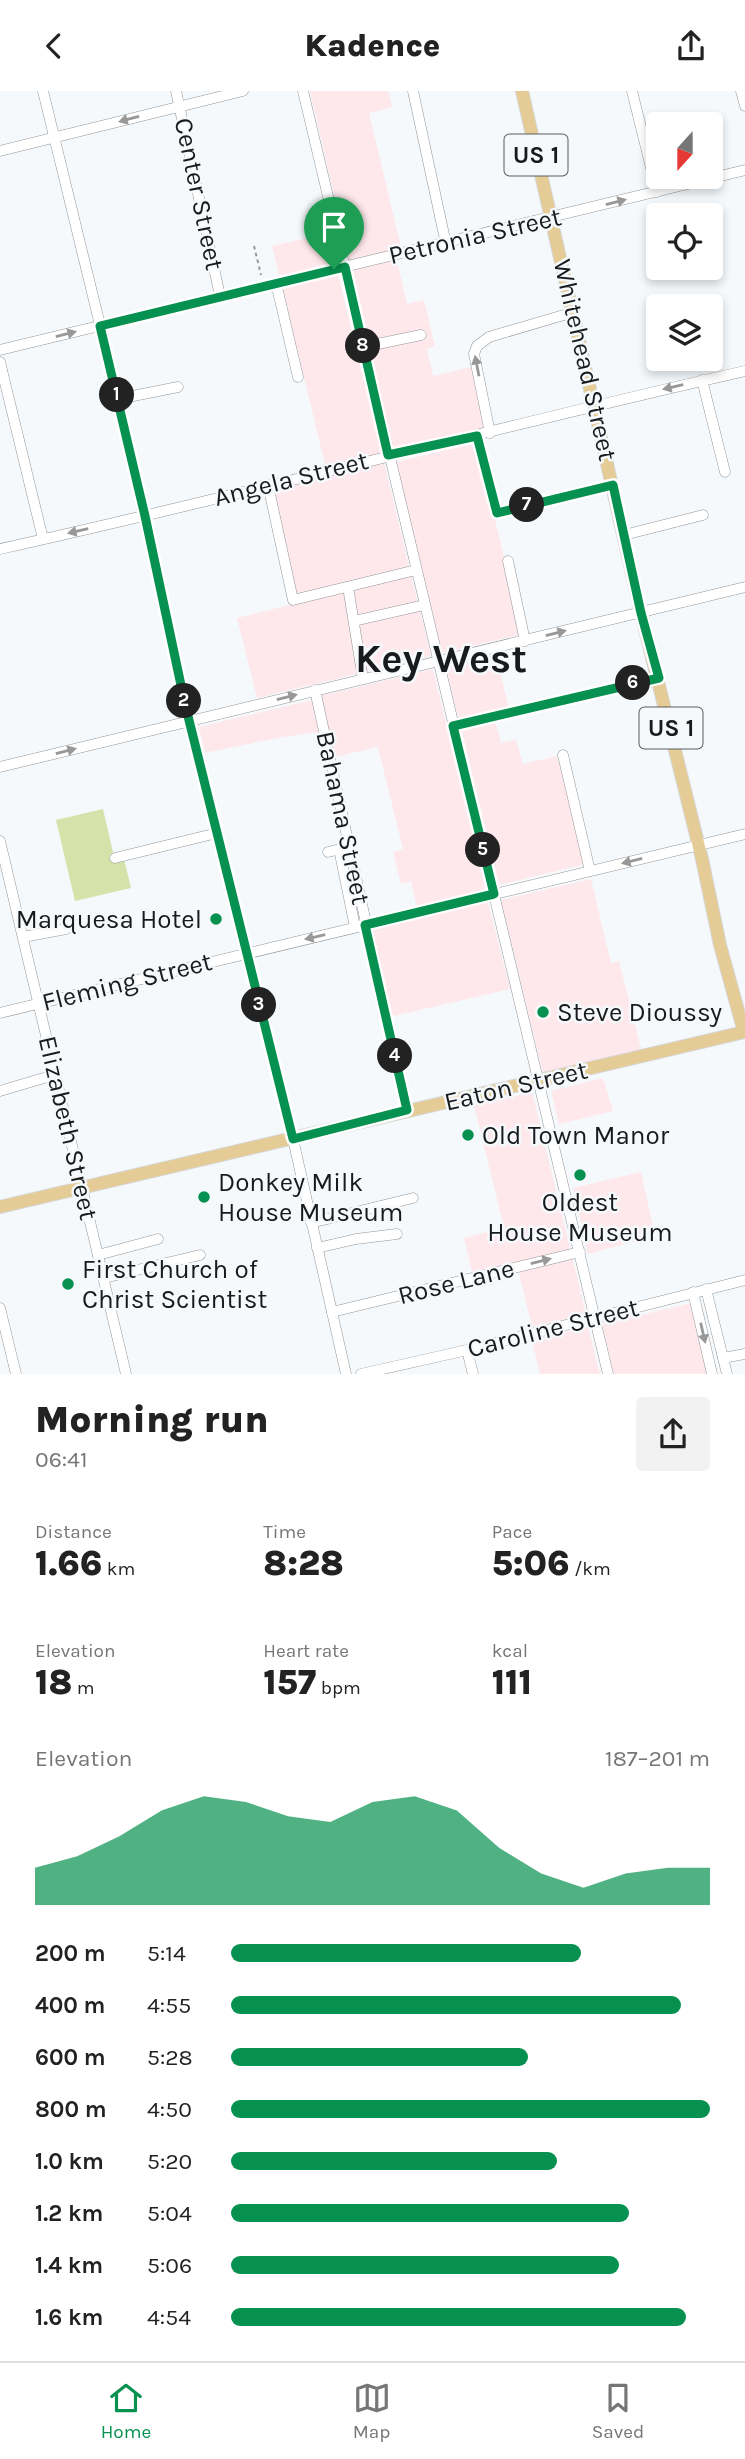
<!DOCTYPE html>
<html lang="en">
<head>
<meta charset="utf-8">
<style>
	body { margin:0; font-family:Karla,sans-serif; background:#f2f2f2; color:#222; height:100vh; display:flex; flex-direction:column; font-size:26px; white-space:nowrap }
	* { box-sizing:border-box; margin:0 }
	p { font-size:23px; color:#767676 }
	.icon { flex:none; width:38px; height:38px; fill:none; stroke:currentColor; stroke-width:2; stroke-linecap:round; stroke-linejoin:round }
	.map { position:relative; height:1283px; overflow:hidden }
	.details { display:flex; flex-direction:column; background:#fff; flex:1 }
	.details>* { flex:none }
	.needle { width:46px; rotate:201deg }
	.buttons { position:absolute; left:646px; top:21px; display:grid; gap:14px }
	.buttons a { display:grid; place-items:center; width:77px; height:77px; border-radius:7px; background:#fff; box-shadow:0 4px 10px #0003; font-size:35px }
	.pin { position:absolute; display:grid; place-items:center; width:60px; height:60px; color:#fff; margin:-72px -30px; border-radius:50% 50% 50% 0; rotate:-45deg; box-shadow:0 0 7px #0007 }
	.pin .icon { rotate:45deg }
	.km { position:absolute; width:35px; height:35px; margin:-18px; border-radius:50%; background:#222; color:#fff; font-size:19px; line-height:35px; text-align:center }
	.round { display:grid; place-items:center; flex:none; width:74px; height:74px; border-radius:7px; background:#f2f2f2 }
	.head { display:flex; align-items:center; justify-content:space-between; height:119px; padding:0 35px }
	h1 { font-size:38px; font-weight:800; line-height:52px }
	.figures { display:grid; grid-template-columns:repeat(3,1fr); gap:10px; height:119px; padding:7px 35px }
	.figures div { display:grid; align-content:center }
	.figures b { font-size:35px; font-weight:800 }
	.figures small { font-size:19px; font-weight:400 }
	.figures p { font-size:19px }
	.chart { height:196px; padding:14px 35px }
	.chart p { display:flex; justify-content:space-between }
	.chart svg { width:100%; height:126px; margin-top:7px; fill:#079150; opacity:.7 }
	ul { padding:0 35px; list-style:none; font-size:23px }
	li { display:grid; grid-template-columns:112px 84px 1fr; align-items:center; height:52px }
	li i { height:18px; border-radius:9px; background:#079150 }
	header { display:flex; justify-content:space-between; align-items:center; height:91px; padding:0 35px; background:#fff; font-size:32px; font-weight:800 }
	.menu { display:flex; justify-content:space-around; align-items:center; height:98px; border-top:2px solid #e0e0e0; background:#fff; font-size:19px; color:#767676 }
	.menu a { display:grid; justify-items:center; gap:4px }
	.menu .current { color:#079150 }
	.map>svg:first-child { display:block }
	.commercial { fill:#fee8eb }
	.green { fill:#d5e2a9 }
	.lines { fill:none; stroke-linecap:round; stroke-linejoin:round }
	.minor-casing { stroke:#939699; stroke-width:11 }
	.major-casing { stroke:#d6d6d6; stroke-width:14 }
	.path { stroke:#95989a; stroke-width:2; stroke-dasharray:3.5 3.5; stroke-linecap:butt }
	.minor { stroke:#fff; stroke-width:10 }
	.major { stroke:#e5cc96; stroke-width:12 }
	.oneway { fill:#989898 }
	.route-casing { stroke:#fff; stroke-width:14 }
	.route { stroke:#079150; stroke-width:9 }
	.poi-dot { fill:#079150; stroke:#f5f9fc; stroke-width:2.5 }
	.labels { text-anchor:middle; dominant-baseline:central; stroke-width:5; stroke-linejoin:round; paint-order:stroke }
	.shield { fill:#f5f9fc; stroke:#5b5d5e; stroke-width:2 }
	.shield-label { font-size:24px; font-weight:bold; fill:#191a1b }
	.street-label { font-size:26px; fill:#191a1b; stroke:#f5f9fc }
	.poi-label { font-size:26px; fill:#191a1b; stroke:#f5f9fc; text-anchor:start }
	.town-label { font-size:40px; font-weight:bold; fill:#191a1b; stroke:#f5f9fc }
</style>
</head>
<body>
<header><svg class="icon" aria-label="back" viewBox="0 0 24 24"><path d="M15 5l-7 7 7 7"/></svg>Kadence<svg class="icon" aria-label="share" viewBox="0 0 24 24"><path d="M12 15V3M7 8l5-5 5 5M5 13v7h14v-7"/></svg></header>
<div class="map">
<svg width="745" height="1283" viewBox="0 0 745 1283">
	<rect width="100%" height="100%" fill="#f5f9fc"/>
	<!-- commercial -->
	<g class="commercial">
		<polygon points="310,0 388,0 392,16 369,22 402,160 350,172"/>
		<polygon points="328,142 382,364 326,377 272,155"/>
		<polygon points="397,169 407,213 424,209 435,255 427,258 433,285 471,276 486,337 393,359 349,180"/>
		<polygon points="476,352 523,543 442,562 396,371"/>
		<polygon points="384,372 431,565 257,607 237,527 297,512 271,399"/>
		<polygon points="496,564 509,618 459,630 446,576"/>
		<polygon points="433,578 487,799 417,816 411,790 401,793 393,761 403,758 378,656 335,666 320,605"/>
		<polygon points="312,609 320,641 282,646 205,662 199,636"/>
		<polygon points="495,630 501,652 516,649 523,673 557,665 586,773 499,794 461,636"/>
		<polygon points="591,788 611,872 619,870 641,958 543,982 501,809"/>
		<polygon points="488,811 510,898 390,926 368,839"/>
		<polygon points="603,987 613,1020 559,1033 551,1000"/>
		<polygon points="532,1001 571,1161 473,1185 464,1147 504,1137 474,1014"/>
		<polygon points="641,1081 655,1145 588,1163 573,1097"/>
		<polygon points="572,1165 586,1223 532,1236 518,1178"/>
		<polygon points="692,1212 709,1283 614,1283 602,1233"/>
		<polygon points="588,1236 600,1283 540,1283 532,1250"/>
	</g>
	<!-- green -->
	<polygon class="green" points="103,718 115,770 124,768 131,797 75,810 56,729"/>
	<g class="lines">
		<defs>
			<g id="minor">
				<polyline points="43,0 118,308 185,613 293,1048 346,1283"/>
				<polyline points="176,0 220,205"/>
				<polyline points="303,0 608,1283"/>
				<polyline points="413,0 446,153"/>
				<polyline points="632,0 657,101"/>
				<polyline points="741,0 745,15"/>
				<polyline points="0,60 243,0"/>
				<polyline points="276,192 298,286"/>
				<polyline points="363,256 421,244"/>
				<polyline points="0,259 745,79"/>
				<polyline points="0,271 43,448"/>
				<polyline points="702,289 725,381"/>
				<polyline points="118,308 178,296"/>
				<polyline points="490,342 474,263 477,255 489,246 574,221"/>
				<polyline points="477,345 497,422 613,394"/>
				<polyline points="268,394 293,509 416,479"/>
				<polyline points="624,444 703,424"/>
				<path d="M 0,458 C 249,403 496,336 745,280"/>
				<polyline points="508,470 525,550"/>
				<polyline points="348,496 363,588"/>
				<polyline points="354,530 424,514"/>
				<polyline points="315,599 407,1019"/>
				<polyline points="453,635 658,587"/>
				<polyline points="563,664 590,780"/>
				<path d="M 0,676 C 248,615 497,557 745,496"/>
				<polyline points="0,750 126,1283"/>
				<polyline points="339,758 355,836"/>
				<polyline points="328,761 345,757"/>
				<polyline points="115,767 217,742"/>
				<polyline points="23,846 66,838"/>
				<polyline points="0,922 745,743"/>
				<polyline points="0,1000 54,984"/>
				<polyline points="311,1132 413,1107"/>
				<polyline points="317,1157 356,1148 397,1143"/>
				<polyline points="98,1164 158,1148"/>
				<polyline points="104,1187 200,1164"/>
				<polyline points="706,1198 727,1283"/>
				<polyline points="693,1201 712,1283"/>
				<polyline points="0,1217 16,1283"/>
				<polyline points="332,1221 580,1161"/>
				<polyline points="467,1259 473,1283"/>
				<polyline points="723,1267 745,1263"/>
				<polyline points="361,1283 467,1259 745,1189"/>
			</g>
			<polyline id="major" points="0,1116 744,941 720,854 702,768 641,522 522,0"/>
		</defs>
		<!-- minor casing -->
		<use href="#minor" class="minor-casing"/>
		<!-- major casing -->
		<use href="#major" class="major-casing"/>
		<!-- path -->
		<polyline class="path" points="254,155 261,184"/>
		<!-- minor -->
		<use href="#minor" class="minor"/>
		<!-- major -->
		<use href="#major" class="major"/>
	</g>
	<!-- one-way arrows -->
	<defs><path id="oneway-solid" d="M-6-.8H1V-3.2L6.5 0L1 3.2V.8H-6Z" transform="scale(1.75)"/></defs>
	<g class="oneway">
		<use href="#oneway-solid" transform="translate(129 28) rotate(165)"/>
		<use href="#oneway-solid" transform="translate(616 111) rotate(-14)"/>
		<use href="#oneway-solid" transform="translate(66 243) rotate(-14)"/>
		<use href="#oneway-solid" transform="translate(477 275) rotate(-101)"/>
		<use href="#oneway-solid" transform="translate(673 296) rotate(167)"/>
		<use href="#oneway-solid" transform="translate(78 440) rotate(167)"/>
		<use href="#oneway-solid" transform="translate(556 542) rotate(-14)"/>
		<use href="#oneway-solid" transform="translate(287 606) rotate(-14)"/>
		<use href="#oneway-solid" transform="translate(66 660) rotate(-14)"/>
		<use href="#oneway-solid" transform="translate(632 770) rotate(166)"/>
		<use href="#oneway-solid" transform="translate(315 846) rotate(167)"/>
		<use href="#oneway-solid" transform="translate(541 1170) rotate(-14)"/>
		<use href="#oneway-solid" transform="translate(703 1242) rotate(77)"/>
	</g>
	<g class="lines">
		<defs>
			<polygon id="route" points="345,176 388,364 477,345 497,422 613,394 641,522 659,587 453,635 494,803 365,834 407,1019 293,1048 185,613 145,425 100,235"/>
		</defs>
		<!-- route casing -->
		<use href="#route" class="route-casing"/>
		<!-- route -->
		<use href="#route" class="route"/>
	</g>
	<!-- markers -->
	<g class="poi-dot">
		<circle cx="216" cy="828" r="7"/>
		<circle cx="543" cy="921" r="7"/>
		<circle cx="468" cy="1044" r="7"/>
		<circle cx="580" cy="1084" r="7"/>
		<circle cx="204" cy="1106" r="7"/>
		<circle cx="68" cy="1193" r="7"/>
	</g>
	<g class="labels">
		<!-- shield labels -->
		<g class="shield">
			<rect x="504.5" y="43.5" width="63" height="41" rx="5"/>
			<rect x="639.5" y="616.5" width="63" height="41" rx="5"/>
		</g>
		<g class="shield-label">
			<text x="536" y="64">US 1</text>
			<text x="671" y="637">US 1</text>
		</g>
		<!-- street labels -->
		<g class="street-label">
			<text transform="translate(199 103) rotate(78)">Center Street</text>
			<text transform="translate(475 145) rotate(-13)">Petronia Street</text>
			<text transform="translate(585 269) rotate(77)">Whitehead Street</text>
			<text transform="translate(291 388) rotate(-14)">Angela Street</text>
			<text transform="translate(343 727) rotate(78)">Bahama Street</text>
			<text transform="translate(127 891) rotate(-14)">Fleming Street</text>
			<text transform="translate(516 995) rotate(-13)">Eaton Street</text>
			<text transform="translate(68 1037) rotate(77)">Elizabeth Street</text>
			<text transform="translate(456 1191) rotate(-14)">Rose Lane</text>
			<text transform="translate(553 1237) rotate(-14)">Caroline Street</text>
		</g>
		<!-- poi labels -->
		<g class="poi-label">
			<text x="202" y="828" text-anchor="end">Marquesa Hotel</text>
			<text x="557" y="921">Steve Dioussy</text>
			<text x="482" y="1044">Old Town Manor</text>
			<text x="218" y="1091">Donkey Milk<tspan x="218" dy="30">House Museum</tspan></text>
			<text x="580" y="1111" text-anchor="middle">Oldest<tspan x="580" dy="30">House Museum</tspan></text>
			<text x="82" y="1178">First Church of<tspan x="82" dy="30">Christ Scientist</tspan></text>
		</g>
		<!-- town labels -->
		<g class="town-label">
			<text x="441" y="567">Key West</text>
		</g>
	</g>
</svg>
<div class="buttons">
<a><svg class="needle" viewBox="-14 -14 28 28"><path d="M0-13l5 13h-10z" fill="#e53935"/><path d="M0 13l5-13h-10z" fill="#767676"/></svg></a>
<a><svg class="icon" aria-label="locate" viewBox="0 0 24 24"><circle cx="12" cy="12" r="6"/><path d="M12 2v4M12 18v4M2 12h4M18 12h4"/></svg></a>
<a><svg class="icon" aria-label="layers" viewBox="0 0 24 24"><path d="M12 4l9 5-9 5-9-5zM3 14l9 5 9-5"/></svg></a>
</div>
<div class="pin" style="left:334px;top:178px;background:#1e9e55"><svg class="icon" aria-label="arrive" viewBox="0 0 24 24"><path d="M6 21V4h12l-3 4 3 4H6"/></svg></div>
<b class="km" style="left:117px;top:304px">1</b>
<b class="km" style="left:184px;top:610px">2</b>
<b class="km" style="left:259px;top:914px">3</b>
<b class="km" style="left:395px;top:965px">4</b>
<b class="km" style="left:483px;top:759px">5</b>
<b class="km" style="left:633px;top:592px">6</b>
<b class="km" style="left:527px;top:414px">7</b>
<b class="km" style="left:363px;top:255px">8</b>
</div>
<section class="details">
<div class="head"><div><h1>Morning run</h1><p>06:41</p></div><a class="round"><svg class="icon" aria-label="share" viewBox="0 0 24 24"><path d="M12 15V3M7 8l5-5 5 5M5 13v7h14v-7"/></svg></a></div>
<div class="figures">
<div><p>Distance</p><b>1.66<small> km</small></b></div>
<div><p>Time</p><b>8:28</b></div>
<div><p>Pace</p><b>5:06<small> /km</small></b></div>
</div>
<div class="figures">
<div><p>Elevation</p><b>18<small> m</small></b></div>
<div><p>Heart rate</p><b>157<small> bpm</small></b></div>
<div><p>kcal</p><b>111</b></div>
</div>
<div class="chart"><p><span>Elevation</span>187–201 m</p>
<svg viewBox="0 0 160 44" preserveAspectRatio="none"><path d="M0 44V31L10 27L20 20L30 11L40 6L50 8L60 13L70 15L80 8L90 6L100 11L110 24L120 33L130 38L140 33L150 31L160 31V44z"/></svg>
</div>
<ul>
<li><b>200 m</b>5:14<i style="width:73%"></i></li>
<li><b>400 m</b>4:55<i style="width:94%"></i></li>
<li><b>600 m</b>5:28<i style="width:62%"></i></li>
<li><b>800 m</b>4:50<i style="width:100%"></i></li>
<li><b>1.0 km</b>5:20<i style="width:68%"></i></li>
<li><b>1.2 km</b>5:04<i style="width:83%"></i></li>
<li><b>1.4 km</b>5:06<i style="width:81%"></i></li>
<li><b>1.6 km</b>4:54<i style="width:95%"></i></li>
</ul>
</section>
<nav class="menu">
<a class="current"><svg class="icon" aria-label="home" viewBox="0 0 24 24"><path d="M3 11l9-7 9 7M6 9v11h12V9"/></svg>Home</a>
<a><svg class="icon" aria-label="map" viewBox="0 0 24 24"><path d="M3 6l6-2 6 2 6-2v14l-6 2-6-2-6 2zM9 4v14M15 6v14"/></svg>Map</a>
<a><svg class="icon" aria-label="saved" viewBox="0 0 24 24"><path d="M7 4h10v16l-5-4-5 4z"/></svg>Saved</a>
</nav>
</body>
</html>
